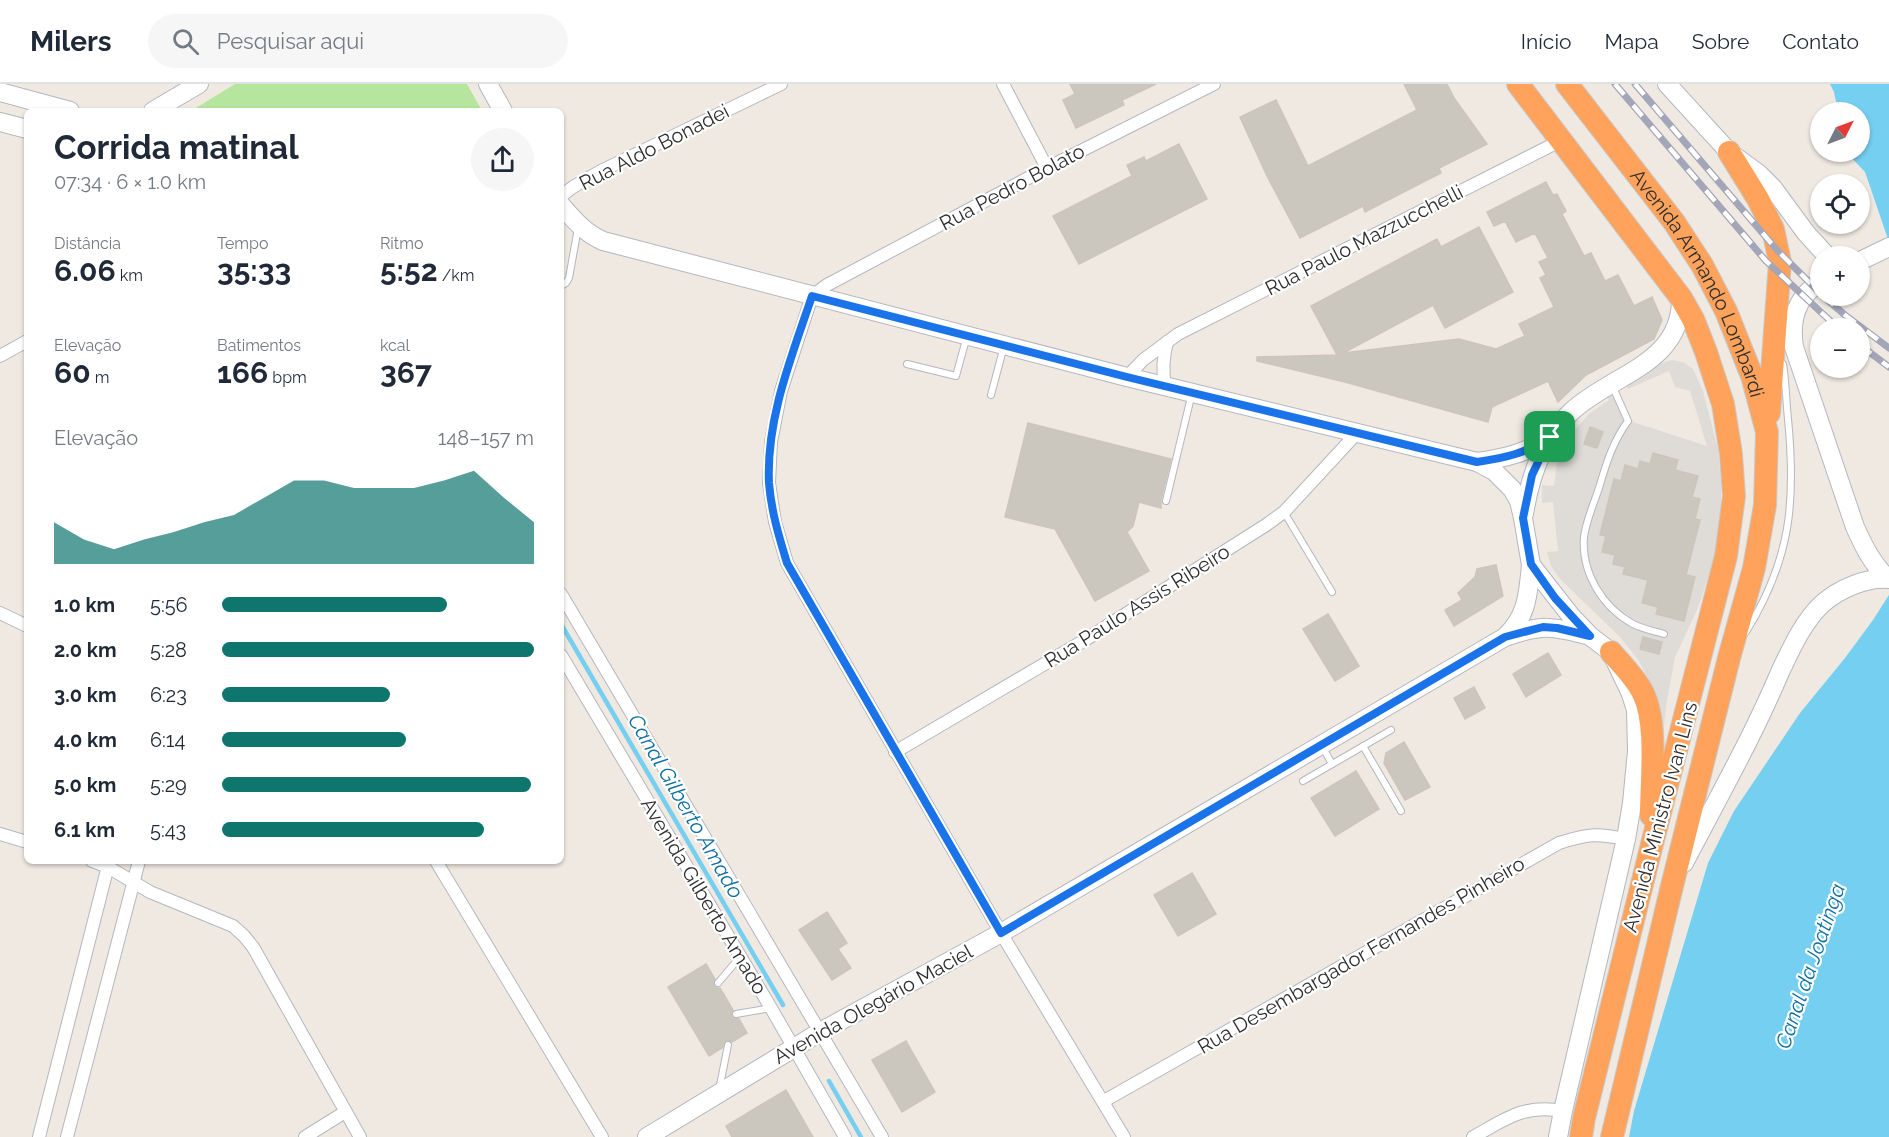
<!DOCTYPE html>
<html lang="pt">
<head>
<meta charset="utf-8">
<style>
	body { margin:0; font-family:Raleway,sans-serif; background:#f6f6f7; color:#1f2937; height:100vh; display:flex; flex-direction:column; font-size:22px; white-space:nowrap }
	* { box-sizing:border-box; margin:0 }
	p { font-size:20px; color:#747a83 }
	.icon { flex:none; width:33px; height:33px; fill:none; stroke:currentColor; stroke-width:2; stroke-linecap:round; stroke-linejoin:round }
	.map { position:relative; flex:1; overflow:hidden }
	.panel { position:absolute; left:24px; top:24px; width:540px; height:756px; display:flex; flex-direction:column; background:#fff; border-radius:9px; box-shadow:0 2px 4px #0004 }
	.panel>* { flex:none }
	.needle { width:39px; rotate:48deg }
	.buttons { position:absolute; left:1810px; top:18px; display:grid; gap:12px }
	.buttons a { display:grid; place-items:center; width:60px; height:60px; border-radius:50%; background:#fff; box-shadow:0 2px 4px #0004; font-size:30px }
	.pin { position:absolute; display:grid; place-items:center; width:51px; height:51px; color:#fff; margin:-26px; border-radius:12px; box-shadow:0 3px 9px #0006 }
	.round { display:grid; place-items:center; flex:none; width:63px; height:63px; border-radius:32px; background:#f6f6f7 }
	.overview { display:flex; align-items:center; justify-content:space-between; height:102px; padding:0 30px }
	h1 { font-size:33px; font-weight:700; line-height:45px }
	.figures { display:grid; grid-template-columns:repeat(3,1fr); gap:9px; height:102px; padding:6px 30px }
	.figures div { display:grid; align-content:center }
	.figures b { font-size:30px; font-weight:700 }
	.figures small { font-size:16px; font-weight:400 }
	.figures p { font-size:16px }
	.chart { height:168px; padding:12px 30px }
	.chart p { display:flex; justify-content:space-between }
	.chart svg { width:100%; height:108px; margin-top:6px; fill:#0f766e; opacity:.7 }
	ul { padding:0 30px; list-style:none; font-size:20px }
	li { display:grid; grid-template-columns:96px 72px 1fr; align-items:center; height:45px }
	li i { height:15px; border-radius:8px; background:#0f766e }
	header { display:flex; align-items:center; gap:36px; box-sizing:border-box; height:84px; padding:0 30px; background:#fff; border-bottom:2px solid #e0e1e3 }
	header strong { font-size:28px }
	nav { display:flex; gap:33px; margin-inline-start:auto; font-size:21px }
	.search { width:420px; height:54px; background:#f6f6f7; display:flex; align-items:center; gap:15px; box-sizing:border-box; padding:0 21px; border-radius:33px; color:#747a83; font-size:22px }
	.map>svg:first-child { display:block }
	.green { fill:#b6e59e }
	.plaza { fill:#dfdcd8; fill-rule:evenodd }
	.water { fill:#75cff0 }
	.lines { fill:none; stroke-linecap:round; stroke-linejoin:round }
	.stream { stroke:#75cff0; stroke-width:4.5 }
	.building { fill:#cbc7bf; stroke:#cbc5ba; stroke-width:1.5 }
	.lane-casing { stroke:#b4b7c1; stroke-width:8 }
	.street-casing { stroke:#b4b7c1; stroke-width:14 }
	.secondary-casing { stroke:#b4b7c1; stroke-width:20 }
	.highway-casing { stroke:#c9c9c9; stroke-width:24 }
	.lane { stroke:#fff; stroke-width:6 }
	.street { stroke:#fff; stroke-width:12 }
	.secondary { stroke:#fff; stroke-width:18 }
	.highway { stroke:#ffa35c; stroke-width:22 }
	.rail-casing { stroke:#a3a6b8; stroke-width:7 }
	.rail { stroke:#fff; stroke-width:4.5; stroke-dasharray:14; stroke-linecap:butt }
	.route-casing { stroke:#fff; stroke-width:12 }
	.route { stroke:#1a73e8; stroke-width:8 }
	.labels { text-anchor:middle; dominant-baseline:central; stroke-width:4.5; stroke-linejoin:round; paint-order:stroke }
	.street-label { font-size:20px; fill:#2e2e2e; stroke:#fff }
	.water-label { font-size:21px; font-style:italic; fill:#0d6fa3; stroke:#fff }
</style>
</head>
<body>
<header>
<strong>Milers</strong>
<div class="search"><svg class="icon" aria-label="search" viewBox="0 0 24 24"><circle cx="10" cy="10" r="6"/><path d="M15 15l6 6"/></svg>Pesquisar aqui</div>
<nav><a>Início</a><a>Mapa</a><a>Sobre</a><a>Contato</a></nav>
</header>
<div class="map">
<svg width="1889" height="1053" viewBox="0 0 1889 1053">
	<rect width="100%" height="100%" fill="#efe9e1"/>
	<!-- green -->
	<polygon class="green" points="235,0 467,0 482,27 191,27"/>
	<!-- plaza -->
	<path class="plaza" d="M 1672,276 L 1683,278 L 1693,285 L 1703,307 L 1718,365 L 1721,398 L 1721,421 L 1714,477 L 1697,526 L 1675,573 L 1666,622 L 1661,672 L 1657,618 L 1651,600 L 1639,577 L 1620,553 L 1560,495 L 1551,482 L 1547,468 L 1558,467 L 1553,418 L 1542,419 L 1542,401 L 1554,402 L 1557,378 L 1572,349 L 1590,329 L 1609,316 L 1605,307 L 1616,301 L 1633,338 L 1707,362 L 1690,307 L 1675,303 L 1669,287 L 1628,305 L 1624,297 L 1661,279 ZM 1590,343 L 1603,348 L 1597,364 L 1584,359 ZM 1653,369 L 1678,376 L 1675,386 L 1698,392 L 1692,413 L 1695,435 L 1699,436 L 1686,491 L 1656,530 L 1658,523 L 1642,519 L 1648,496 L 1623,490 L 1625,483 L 1613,480 L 1615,471 L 1602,468 L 1606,452 L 1601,451 L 1614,395 L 1621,397 L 1625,381 L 1638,385 L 1641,377 L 1650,380 ZM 1643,553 L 1662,558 L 1659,570 L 1640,565 Z"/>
	<!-- water -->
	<g class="water">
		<polygon points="1830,0 1889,0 1889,158 1865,88 1846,68 1860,68 1860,28 1838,28 1834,8"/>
		<polygon points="1889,511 1889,1053 1629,1053 1634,1027 1708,779 1734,727 1800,629 1845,574 1873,536"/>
	</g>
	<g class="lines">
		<!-- stream -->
		<g class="stream">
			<polyline points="561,540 783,921"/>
			<polyline points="829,997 861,1053"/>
		</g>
	</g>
	<!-- building -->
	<g class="building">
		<polygon points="1070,0 1156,0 1122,16 1124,21 1076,44 1063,16 1075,10"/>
		<polygon points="1404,0 1447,0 1454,14 1487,60 1439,84 1441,89 1365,128 1363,122 1300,154 1267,92 1240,33 1276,16 1308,82 1417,26"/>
		<polygon points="1179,60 1207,115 1079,180 1053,132 1132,92 1127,81 1144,73 1146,77"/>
		<polygon points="1546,98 1553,111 1557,110 1566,127 1562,130 1584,172 1591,169 1605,197 1618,191 1634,222 1652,213 1662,236 1654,255 1586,291 1558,318 1548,297 1492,323 1488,338 1345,298 1257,277 1257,273 1337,271 1311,222 1437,155 1441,163 1479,143 1513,208 1445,244 1433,221 1343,269 1459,255 1496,265 1525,252 1519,240 1554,223 1540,194 1546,191 1539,178 1548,174 1535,149 1516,158 1505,137 1494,142 1487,128"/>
		<polygon points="1028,339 1171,375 1161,416 1161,424 1139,418 1133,442 1127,448 1149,487 1095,517 1055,445 1005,433"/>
		<polygon points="1590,343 1603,348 1597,364 1584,360"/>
		<polygon points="1653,369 1678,376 1675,386 1698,392 1692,413 1700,415 1695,435 1700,436 1686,491 1695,493 1684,537 1656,530 1658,523 1642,519 1648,496 1623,490 1625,483 1613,480 1615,471 1602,468 1606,452 1600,451 1614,395 1621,397 1625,381 1638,385 1640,377 1650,380"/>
		<polygon points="1496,481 1503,512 1454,542 1445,526 1462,516 1458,509 1475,493 1477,485"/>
		<polygon points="1328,530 1359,582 1335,597 1303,545"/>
		<polygon points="1643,553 1662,558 1659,570 1640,565"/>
		<polygon points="1548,569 1561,591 1526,613 1513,590"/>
		<polygon points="1474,603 1485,624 1465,635 1454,614"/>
		<polygon points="1404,658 1430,703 1405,716 1384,679 1386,669"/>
		<polygon points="1356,687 1379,725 1335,752 1311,714"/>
		<polygon points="1192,789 1216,830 1178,852 1154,811"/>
		<polygon points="827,828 847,859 838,865 851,884 832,896 799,846"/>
		<polygon points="706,880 715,895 713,901 717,904 720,904 733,926 731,929 732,933 739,935 747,949 732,958 726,956 722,964 709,972 668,903"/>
		<polygon points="906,957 935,1008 902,1028 872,976"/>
		<polygon points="786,1006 813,1053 732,1053 726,1042"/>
	</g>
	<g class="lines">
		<defs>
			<g id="lane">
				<polyline points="561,202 566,199 569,194 578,144"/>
				<polyline points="907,280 956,292 967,252"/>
				<path d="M 1612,301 L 1628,337 C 1613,357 1606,380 1599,404 C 1594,419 1586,437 1584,453 C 1581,488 1602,523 1633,540 C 1643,545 1654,547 1664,550"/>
				<polyline points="991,311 1004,262"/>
				<polyline points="1166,417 1192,309"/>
				<polyline points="1284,428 1332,508"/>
				<path d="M 1746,548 C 1791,475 1796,418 1788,335 C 1786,317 1786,298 1783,280"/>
				<polyline points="1322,662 1332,680"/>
				<polyline points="1363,662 1401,727"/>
				<polyline points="1303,697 1391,646"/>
				<polyline points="718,899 740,873"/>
				<polyline points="736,930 771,924"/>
				<polyline points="719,1006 728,961"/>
			</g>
			<g id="street">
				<polyline points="1003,0 1047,84"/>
				<polyline points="561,112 573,103 601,87 781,0"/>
				<polyline points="0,272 27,257"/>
				<polyline points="1127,293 1143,276 1178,250 1562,56"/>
				<path d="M 1165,302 C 1162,286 1163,273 1167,258"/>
				<polyline points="561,510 882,1053"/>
				<polyline points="0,529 27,542"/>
				<polyline points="561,571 771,924 845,1053"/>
				<polyline points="895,668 1085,556 1266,441 1284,428 1357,349"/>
				<polyline points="0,750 27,758"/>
				<polyline points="92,777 108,783 150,808 233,842 244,852 253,863 360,1053"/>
				<polyline points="436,777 602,1053"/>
				<path d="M 1104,1017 L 1559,759 C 1588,750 1595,749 1626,755"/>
				<polyline points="39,1053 109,778"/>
				<polyline points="67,1053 139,777"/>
				<polyline points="305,1053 345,1028"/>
				<polyline points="1124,1053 1001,849 787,479 775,438 769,399 771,358 781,307 812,212 827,201 1047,84 1214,0"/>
				<path d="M 1473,1053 C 1506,1035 1523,1020 1563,1027"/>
			</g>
			<g id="secondary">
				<polyline points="488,0 503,27"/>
				<polyline points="1667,0 1729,68 1759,90 1773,104 1806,149 1827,172"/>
				<polyline points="0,8 70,27"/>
				<polyline points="153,27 199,0"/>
				<polyline points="0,38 27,45"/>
				<path d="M 561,121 C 574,136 585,149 603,157 L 1127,293 L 1477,378 L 1494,387 L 1512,405 L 1519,417 L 1523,434 L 1531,481 L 1571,532 L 1590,552 L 1611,568 L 1631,610 L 1636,626 L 1637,667 L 1632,719 L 1626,755 L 1563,1027 L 1558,1053"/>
				<polyline points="1860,177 1889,163"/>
				<path d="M 1821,198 C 1796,212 1790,237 1794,263 L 1855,443 C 1864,463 1872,479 1887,494"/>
				<path d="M 1477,378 C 1505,374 1527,369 1550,353"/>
				<path d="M 1524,430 C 1530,392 1543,354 1572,327 C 1612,290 1682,280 1681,214"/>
				<path d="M 1506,552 C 1528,531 1528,509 1531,481"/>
				<path d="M 1684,779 C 1706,737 1729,695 1750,653 C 1761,631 1771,609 1781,586 C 1792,563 1803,538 1822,520 C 1839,505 1866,493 1889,495"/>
				<path d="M 647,1053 L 820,948 L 1001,849 L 1505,553 C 1543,540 1552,542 1590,552"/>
			</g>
			<g id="highway">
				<polyline points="1518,0 1681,214 1693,235 1706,268 1723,320 1731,370 1734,412 1726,472 1652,760 1584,1034 1581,1053"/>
				<path id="s1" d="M 1567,0 L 1674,138 L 1702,181 L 1726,227 L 1752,292 L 1767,348 L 1765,421 L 1754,484 L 1729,574 L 1672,802 L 1612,1053"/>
				<polyline points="1729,68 1758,115 1773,145 1780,178 1769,329"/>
				<path d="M 1611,568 C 1622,581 1635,593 1643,609 C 1658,640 1651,696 1651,731"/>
			</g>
		</defs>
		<!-- lane casing -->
		<use href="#lane" class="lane-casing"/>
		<!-- street casing -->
		<use href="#street" class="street-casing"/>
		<!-- secondary casing -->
		<use href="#secondary" class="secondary-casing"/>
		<!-- highway casing -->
		<use href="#highway" class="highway-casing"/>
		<!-- lane -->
		<use href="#lane" class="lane"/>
		<!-- street -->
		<use href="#street" class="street"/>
		<!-- secondary -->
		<use href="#secondary" class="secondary"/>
		<!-- highway -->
		<use href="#highway" class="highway"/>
		<defs>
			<g id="rail">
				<polyline points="1615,0 1766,177 1838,244"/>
				<polyline points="1635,0 1777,166 1821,210"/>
				<polyline points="1823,212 1845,231 1889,264"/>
				<polyline points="1860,261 1889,283"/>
			</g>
		</defs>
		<!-- rail casing -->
		<use href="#rail" class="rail-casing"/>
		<!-- rail -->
		<use href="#rail" class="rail"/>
	</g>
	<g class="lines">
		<defs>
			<path id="route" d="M 812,212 L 1127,293 L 1477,378 C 1505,374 1527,369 1550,353 L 1532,391 L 1523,434 L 1531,480 L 1555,514 L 1590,552 L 1557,544 L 1543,543 L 1505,553 L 1001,849 L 787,479 C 779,453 771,426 769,399 C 766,334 792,272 812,212 Z"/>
		</defs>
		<!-- route casing -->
		<use href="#route" class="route-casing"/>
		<!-- route -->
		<use href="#route" class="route"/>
	</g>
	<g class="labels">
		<!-- street labels -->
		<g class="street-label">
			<text transform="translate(654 63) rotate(-27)">Rua Aldo Bonadei</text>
			<text transform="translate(1012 103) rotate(-28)">Rua Pedro Bolato</text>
			<text transform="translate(1364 156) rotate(-27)">Rua Paulo Mazzucchelli</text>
			<text stroke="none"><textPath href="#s1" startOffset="240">Avenida Armando Lombardi</textPath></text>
			<text transform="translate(1137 522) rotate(-32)">Rua Paulo Assis Ribeiro</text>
			<text transform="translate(1660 733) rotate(-75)">Avenida Ministro Ivan Lins</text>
			<text transform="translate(704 812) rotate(59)">Avenida Gilberto Amado</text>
			<text transform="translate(1361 871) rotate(-30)">Rua Desembargador Fernandes Pinheiro</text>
			<text transform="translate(873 920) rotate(-29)">Avenida Olegário Maciel</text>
		</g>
		<!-- water labels -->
		<g class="water-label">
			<text transform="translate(686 722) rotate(60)">Canal Gilberto Amado</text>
			<text transform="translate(1810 882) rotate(-71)">Canal da Joatinga</text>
		</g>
	</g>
</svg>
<div class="buttons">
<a><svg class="needle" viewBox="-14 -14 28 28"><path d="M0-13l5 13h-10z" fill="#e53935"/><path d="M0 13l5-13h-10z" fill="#747a83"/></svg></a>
<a><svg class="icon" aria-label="locate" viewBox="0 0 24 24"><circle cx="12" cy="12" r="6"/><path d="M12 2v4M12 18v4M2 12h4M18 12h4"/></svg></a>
<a>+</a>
<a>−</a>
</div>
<div class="pin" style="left:1550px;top:353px;background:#1e9e55"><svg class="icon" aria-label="arrive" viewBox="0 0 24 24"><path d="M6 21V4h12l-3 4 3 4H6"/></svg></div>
<section class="panel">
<div class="overview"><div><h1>Corrida matinal</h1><p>07:34 · 6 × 1.0 km</p></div><a class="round"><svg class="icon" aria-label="share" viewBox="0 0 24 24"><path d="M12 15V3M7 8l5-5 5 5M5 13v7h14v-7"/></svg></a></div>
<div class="figures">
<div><p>Distância</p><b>6.06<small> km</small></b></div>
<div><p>Tempo</p><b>35:33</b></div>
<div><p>Ritmo</p><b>5:52<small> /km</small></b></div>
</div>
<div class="figures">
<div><p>Elevação</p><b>60<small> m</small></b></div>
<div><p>Batimentos</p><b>166<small> bpm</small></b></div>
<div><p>kcal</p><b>367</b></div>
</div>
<div class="chart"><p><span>Elevação</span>148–157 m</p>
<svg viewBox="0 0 160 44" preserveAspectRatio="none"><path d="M0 44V27L10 34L20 38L30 34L40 31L50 27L60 24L70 17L80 10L90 10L100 13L110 13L120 13L130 10L140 6L150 17L160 27V44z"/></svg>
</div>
<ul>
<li><b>1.0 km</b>5:56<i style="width:72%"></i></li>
<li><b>2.0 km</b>5:28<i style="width:100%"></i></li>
<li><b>3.0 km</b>6:23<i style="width:54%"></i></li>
<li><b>4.0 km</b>6:14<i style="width:59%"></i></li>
<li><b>5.0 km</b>5:29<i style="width:99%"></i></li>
<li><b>6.1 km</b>5:43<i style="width:84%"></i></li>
</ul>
</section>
</div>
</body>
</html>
